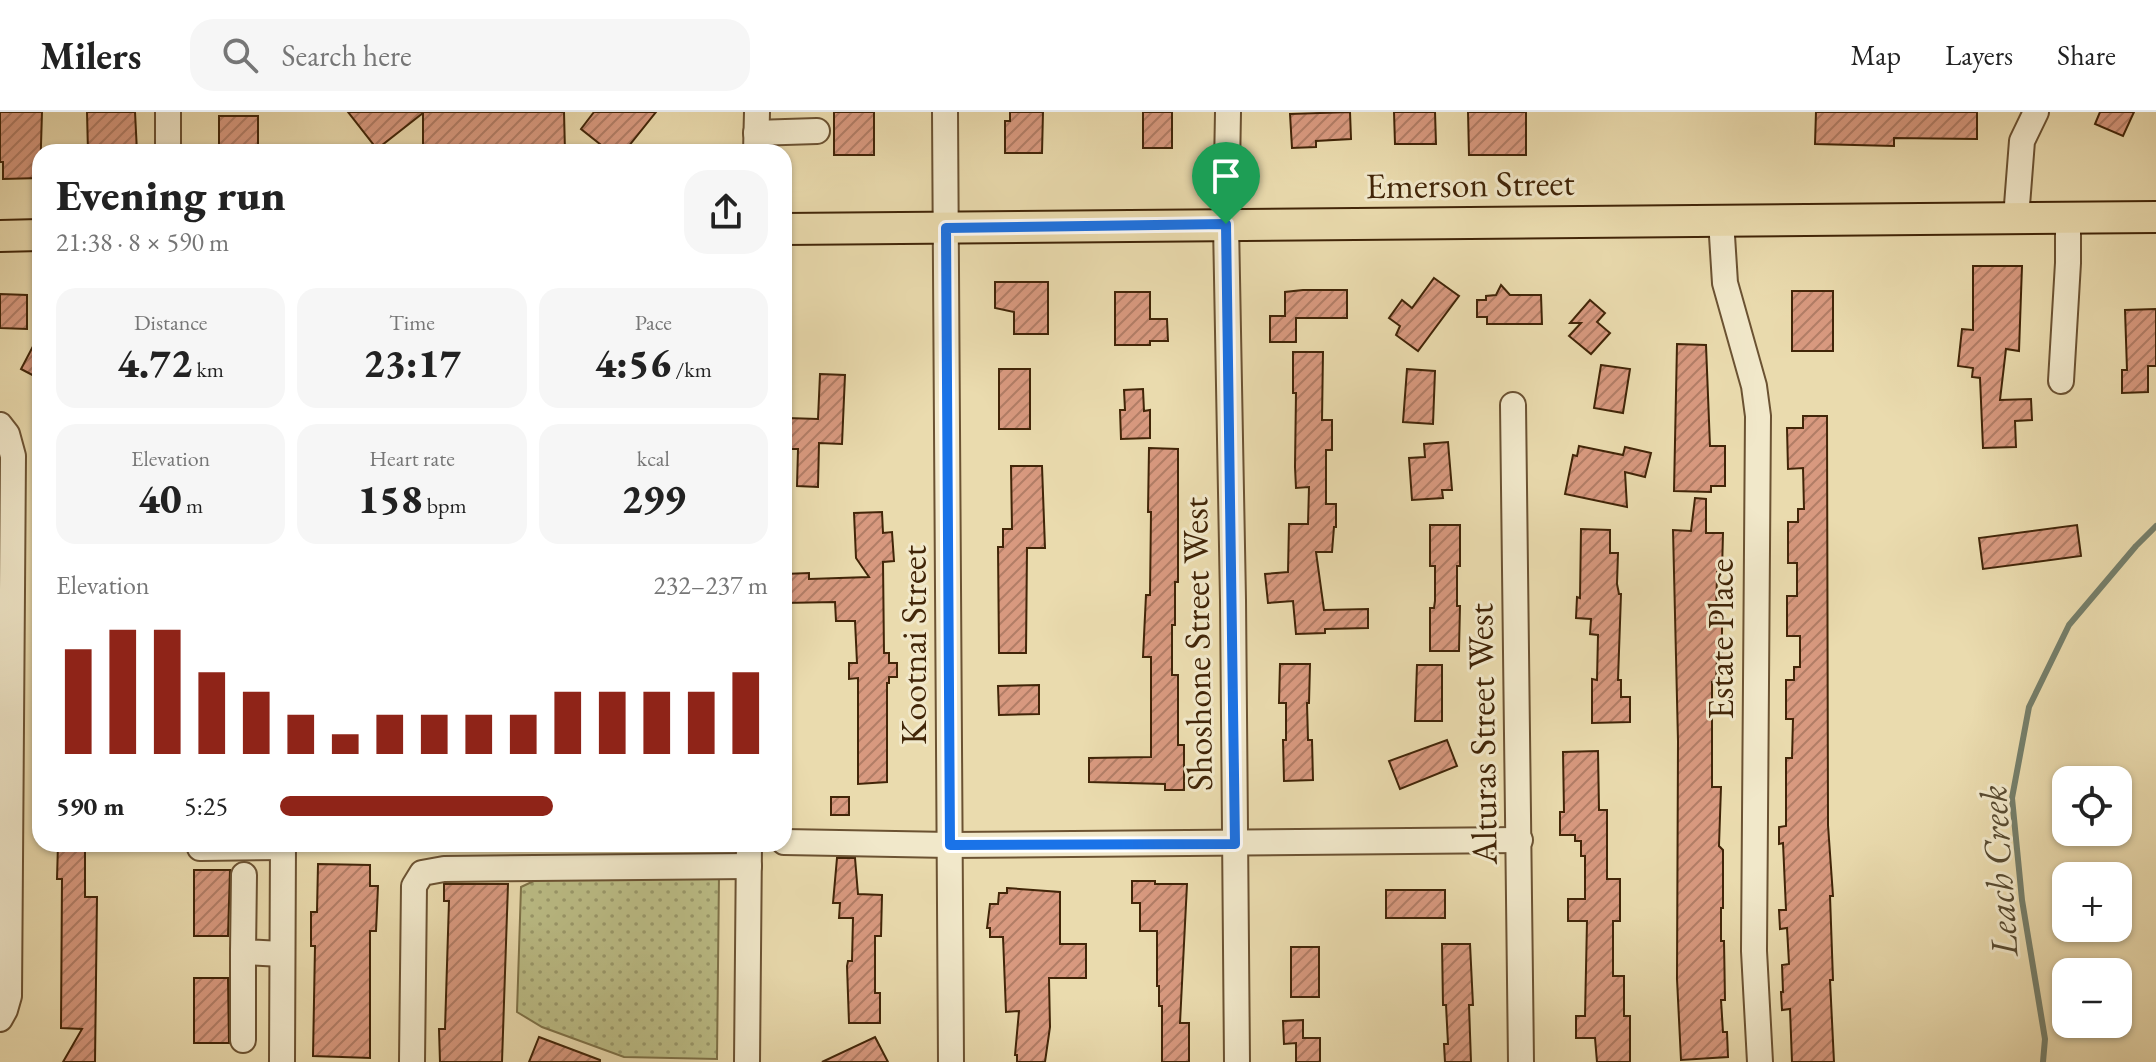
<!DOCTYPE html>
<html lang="en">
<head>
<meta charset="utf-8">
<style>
	body { margin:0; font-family:"EB Garamond",serif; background:#f6f6f6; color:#222; height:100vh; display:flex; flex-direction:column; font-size:30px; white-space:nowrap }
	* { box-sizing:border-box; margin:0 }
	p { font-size:26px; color:#767676 }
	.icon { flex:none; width:44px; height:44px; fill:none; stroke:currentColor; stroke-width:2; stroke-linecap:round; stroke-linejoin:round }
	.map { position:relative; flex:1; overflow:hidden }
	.side { position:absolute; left:32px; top:32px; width:760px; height:708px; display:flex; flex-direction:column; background:#fff; border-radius:24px; box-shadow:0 2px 6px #0004 }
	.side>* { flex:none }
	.buttons { position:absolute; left:2052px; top:654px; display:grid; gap:16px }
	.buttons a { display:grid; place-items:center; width:80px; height:80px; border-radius:16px; background:#fff; box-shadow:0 2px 6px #0004; font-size:40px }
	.pin { position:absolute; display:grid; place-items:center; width:68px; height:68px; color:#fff; margin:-82px -34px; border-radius:50% 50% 50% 0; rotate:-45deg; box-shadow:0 0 8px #0007 }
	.pin .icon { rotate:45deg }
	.round { display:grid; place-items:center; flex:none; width:84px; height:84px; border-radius:24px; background:#f6f6f6 }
	.summary { display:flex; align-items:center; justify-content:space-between; height:136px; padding:0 24px }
	h1 { font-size:44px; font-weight:800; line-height:60px }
	.figures { display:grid; grid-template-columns:repeat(3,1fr); gap:12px; height:136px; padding:8px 24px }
	.figures div { display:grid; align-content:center; border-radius:20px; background:#f6f6f6; text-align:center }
	.figures b { font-size:40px; font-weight:800 }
	.figures small { font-size:22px; font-weight:400 }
	.figures p { font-size:22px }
	.chart { height:224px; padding:16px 24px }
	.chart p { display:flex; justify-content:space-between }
	.chart svg { width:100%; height:144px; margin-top:8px; stroke:#8f2418; stroke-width:6 }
	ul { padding:0 24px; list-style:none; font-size:26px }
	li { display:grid; grid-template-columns:128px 96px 1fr; align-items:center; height:60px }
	li i { height:20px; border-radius:10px; background:#8f2418 }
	header { display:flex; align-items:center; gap:48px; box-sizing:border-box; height:112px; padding:0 40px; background:#fff; border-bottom:2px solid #e0e0e0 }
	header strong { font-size:38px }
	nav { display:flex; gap:44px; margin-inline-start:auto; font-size:28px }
	.search { width:560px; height:72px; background:#f6f6f6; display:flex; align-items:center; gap:20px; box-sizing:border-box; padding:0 28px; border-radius:24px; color:#767676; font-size:30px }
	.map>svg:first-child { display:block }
	.park { fill:url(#park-dots); stroke:#7e7248; stroke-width:2 }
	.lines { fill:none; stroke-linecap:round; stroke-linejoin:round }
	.stream { stroke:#757f6b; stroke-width:6 }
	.building { fill:url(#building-hatch); stroke:#412508; stroke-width:2 }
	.minor-casing { stroke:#6b5232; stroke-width:28 }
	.major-casing { stroke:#412508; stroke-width:34 }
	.minor { stroke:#f1e8ca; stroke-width:24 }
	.major { stroke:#eadbae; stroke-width:30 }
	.route-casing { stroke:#fff; stroke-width:16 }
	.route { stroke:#1a73e8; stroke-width:10 }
	.labels { text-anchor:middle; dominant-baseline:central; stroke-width:6; stroke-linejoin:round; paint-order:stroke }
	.street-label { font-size:36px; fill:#412508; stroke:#f1e8ca }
	.water-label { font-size:38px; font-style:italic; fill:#574a31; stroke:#f1e8ca }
</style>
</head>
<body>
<header>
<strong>Milers</strong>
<div class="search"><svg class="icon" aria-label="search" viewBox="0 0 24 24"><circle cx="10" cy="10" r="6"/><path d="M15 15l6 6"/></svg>Search here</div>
<nav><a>Map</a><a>Layers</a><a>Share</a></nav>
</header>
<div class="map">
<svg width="2156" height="950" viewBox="0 0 2156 950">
	<defs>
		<pattern id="park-dots" width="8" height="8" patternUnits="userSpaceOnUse" patternTransform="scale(2)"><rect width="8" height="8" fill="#bcbe87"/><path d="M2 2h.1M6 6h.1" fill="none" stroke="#9a9a6c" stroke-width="1.8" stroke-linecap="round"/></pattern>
		<pattern id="building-hatch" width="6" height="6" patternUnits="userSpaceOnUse" patternTransform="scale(2)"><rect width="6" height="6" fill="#d8997f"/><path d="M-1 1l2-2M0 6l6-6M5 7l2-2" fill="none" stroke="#b17d66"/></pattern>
	</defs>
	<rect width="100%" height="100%" fill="#eadbae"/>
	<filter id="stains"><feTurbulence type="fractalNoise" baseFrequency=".0025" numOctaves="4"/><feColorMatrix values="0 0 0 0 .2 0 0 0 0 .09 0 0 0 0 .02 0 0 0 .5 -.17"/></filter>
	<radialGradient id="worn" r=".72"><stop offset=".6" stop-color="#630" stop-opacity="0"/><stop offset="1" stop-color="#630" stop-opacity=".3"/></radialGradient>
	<!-- park -->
	<polygon class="park" points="719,763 717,947 624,945 542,915 517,900 521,775 538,767"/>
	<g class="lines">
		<!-- stream -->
		<polyline class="stream" points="2043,950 2045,927 2022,788 2012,686 2029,595 2069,513 2136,434 2156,414"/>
	</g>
	<!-- building -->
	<g class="building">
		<polygon points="0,0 42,0 40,66 3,67 3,50 0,50"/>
		<polygon points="87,0 135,0 137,40 88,40"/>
		<polygon points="348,0 564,0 565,40 423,40 423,1 377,37"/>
		<polygon points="594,0 656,0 624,40 610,40 581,17"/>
		<rect x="834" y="0" width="40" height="43"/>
		<polygon points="1010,0 1043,0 1042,41 1005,41 1005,9 1010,9"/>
		<rect x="1143" y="0" width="29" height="36"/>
		<polygon points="1350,0 1351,27 1316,29 1316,35 1292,36 1290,2"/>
		<polygon points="1394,0 1435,0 1436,32 1395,32"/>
		<polygon points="1468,0 1526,0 1526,43 1469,43"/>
		<polygon points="1816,0 1977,0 1977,27 1894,26 1894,34 1815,32"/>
		<polygon points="2100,0 2134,0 2123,24 2095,12"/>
		<rect x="219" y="4" width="39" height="36"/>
		<polygon points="1973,154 2022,154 2019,239 2006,237 2000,288 2031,287 2032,308 2015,309 2016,335 1983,336 1980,266 1972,265 1973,256 1958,254 1962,217 1973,218"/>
		<polygon points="1434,166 1459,184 1418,239 1396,223 1400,214 1389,206 1402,188 1412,196"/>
		<polygon points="995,170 1048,170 1048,222 1014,222 1014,200 995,196"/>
		<polygon points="1501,173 1510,183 1541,183 1542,212 1487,212 1487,205 1477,205 1477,188 1486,188 1486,184 1496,183"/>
		<polygon points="1303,178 1347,178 1347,206 1296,206 1296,230 1270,230 1270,204 1285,204 1285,180"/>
		<rect x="1792" y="179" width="41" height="60"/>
		<polygon points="1115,180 1150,180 1150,207 1167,207 1168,229 1150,229 1150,233 1115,233"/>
		<polygon points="0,182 27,183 27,217 0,216"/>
		<polygon points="1590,188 1605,201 1597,210 1610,221 1591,242 1569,224 1581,211 1570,211"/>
		<polygon points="2156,197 2156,254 2148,254 2148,280 2122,281 2122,258 2127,258 2125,198"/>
		<polygon points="40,221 40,267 21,257"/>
		<polygon points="1677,232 1706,233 1710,334 1725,334 1725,374 1711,374 1711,380 1674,379"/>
		<polygon points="1293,240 1323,240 1322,308 1332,308 1332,338 1326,338 1326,392 1336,392 1336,415 1334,415 1332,440 1316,440 1324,498 1368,497 1368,516 1325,517 1325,521 1296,522 1293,489 1268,491 1265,462 1288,460 1289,412 1308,412 1309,375 1296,376 1295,355 1296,281 1293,281"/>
		<polygon points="1601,253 1630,257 1623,301 1594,296"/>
		<rect x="999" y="257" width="31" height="60"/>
		<polygon points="1407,257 1435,259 1433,312 1403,310"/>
		<polygon points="820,262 845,263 842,332 819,331 818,375 797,374 798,337 788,337 788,306 818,307"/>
		<polygon points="1143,277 1144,299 1150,298 1150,326 1121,327 1120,298 1125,298 1124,278"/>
		<polygon points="1803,304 1827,304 1828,713 1833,784 1830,784 1833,868 1830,868 1834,950 1792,950 1790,897 1782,898 1781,880 1783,880 1782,853 1789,852 1787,816 1780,817 1779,798 1786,798 1783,731 1779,732 1779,715 1786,714 1786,646 1792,646 1793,607 1786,607 1786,568 1794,568 1794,555 1800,555 1800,524 1787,524 1787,484 1797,484 1797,451 1788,451 1788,410 1798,410 1798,397 1804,397 1803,356 1788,357 1787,316 1803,316"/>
		<polygon points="1448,330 1452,378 1442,378 1443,386 1412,388 1409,346 1425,345 1424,332"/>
		<polygon points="1579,334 1623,343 1625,335 1651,341 1645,365 1625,360 1627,395 1565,382 1573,343 1577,344"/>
		<polygon points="1149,336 1178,337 1178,470 1175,470 1175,513 1172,513 1172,563 1178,563 1178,633 1184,633 1184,678 1165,678 1165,672 1089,670 1089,646 1151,645 1151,545 1143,545 1146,483 1150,483 1151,400 1148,400"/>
		<polygon points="1011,354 1042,354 1045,436 1027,436 1026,541 999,541 998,435 1003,435 1003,417 1012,417"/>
		<polygon points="1695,386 1706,387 1706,421 1723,421 1722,460 1717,460 1716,508 1722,508 1722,546 1717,546 1716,570 1712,570 1712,675 1721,675 1719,734 1723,738 1723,796 1721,796 1721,829 1724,829 1725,888 1721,888 1723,920 1727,920 1728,945 1681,948 1677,867 1678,629 1673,418 1691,419"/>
		<polygon points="882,400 883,421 892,420 894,449 883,450 884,541 889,541 889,551 897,551 897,565 889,565 889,571 887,571 887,670 858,672 858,566 849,567 849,551 857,551 855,509 836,509 835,490 784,491 784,462 809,461 809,467 869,465 856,446 854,401"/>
		<polygon points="1430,413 1460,413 1460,454 1457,454 1457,494 1460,494 1459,539 1430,539 1430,496 1434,496 1435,489 1435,454 1430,454"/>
		<polygon points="2077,413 2081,444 1983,457 1979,426"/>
		<polygon points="1581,417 1610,418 1610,441 1618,441 1617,472 1619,482 1621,482 1618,568 1621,568 1621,585 1630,585 1630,610 1592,611 1592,567 1597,568 1598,523 1590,522 1591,507 1576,506 1577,485 1580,486"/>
		<polygon points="1280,552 1310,552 1309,591 1307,591 1308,628 1312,628 1313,668 1284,669 1283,628 1286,628 1286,591 1279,591"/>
		<polygon points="1417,553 1442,553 1442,609 1415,609"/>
		<polygon points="1039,573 1039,602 999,603 998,574"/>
		<polygon points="1447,628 1457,654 1400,677 1389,649"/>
		<polygon points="1598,639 1599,698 1607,698 1607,767 1620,767 1620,809 1613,809 1613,864 1624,864 1624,904 1630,904 1630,950 1597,950 1595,926 1576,926 1576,904 1585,904 1587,809 1568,809 1568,787 1585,787 1585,744 1581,744 1581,729 1575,729 1575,723 1560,723 1560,700 1564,700 1563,640"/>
		<rect x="831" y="685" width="18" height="18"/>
		<polygon points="58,732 85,732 85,785 97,785 95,950 63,950 82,917 61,916 62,767 57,767"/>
		<polygon points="837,746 855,746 858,782 882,783 881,824 875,824 875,881 880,881 880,911 849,911 847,854 848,849 852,849 853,806 839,806 840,791 833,791"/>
		<polygon points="318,752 370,753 370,774 378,774 376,819 370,819 370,946 313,944 315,834 311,834 311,800 317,800"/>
		<polygon points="194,758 230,758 228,824 194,824"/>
		<polygon points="1132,769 1155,769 1155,772 1187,772 1180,911 1189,911 1189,950 1162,950 1162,894 1159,894 1159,874 1157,874 1157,819 1140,819 1140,791 1132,791"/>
		<polygon points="444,772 508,772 502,950 440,950 439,917 445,917 449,789 444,789"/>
		<polygon points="1007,776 1060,780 1060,832 1086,832 1086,866 1049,866 1050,915 1045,950 1017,950 1017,943 1015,943 1019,899 1006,900 1003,825 990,825 990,816 987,816 990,792 998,792 999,781 1007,781"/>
		<rect x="1386" y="778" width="59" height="28"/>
		<polygon points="1442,832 1470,832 1473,893 1469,893 1471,950 1445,950 1444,932 1448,932 1446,893 1443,893"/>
		<rect x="1291" y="835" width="28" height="50"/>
		<polygon points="194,866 228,866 229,931 194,931"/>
		<polygon points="1303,908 1303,926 1320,926 1320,950 1296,950 1296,931 1284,932 1283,909"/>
		<polygon points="539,925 600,948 600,950 529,950"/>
		<polygon points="875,925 888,950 822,950"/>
	</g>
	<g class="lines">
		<defs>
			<g id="minor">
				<polyline points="168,0 168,40"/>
				<polyline points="945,0 951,950"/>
				<polyline points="1228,0 1226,112 1233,488 1237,950"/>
				<polyline points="756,21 817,19"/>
				<polyline points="756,40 757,0"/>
				<polyline points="2016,106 2022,29 2036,0"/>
				<polyline points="1721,108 1725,171 1754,274 1758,304 1754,839 1760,950"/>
				<polyline points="2061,269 2068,151 2068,105"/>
				<polyline points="1513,293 1521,950"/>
				<polyline points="0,313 7,322 13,344 9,884 5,898 0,907"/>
				<polyline points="784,730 950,733 1520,728"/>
				<polyline points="200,732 200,736 283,735"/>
				<polyline points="244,763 243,840 281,842"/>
				<polyline points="243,840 243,928"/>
				<polyline points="282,950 283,732"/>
				<polyline points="412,950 414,774 422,761 444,757 749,754"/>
				<polyline points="747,950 749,732"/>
			</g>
			<g id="major">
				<polyline points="784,117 2156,105"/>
				<polyline points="0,124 40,123"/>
			</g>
		</defs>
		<!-- minor casing -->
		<use href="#minor" class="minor-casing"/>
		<!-- major casing -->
		<use href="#major" class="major-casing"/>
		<!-- minor -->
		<use href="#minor" class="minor"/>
		<!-- major -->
		<use href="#major" class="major"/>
	</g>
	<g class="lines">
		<defs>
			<polygon id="route" points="1226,112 1235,732 950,733 946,116"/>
		</defs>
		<!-- route casing -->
		<use href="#route" class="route-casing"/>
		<!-- route -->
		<use href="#route" class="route"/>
	</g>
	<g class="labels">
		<!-- street labels -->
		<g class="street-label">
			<text transform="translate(1470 72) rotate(-1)">Emerson Street</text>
			<text transform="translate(1720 527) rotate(-90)">Estate Place</text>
			<text transform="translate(1197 532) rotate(-91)">Shoshone Street West</text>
			<text transform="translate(913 533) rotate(-90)">Kootnai Street</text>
			<text transform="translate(1482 622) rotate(-91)">Alturas Street West</text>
		</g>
		<!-- water labels -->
		<g class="water-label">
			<text transform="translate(1998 759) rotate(-94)">Leach Creek</text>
		</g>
	</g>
	<rect width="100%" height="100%" filter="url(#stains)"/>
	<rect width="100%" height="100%" fill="url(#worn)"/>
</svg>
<div class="buttons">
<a><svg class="icon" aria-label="locate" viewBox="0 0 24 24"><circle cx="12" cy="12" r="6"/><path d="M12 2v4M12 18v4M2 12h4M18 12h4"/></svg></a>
<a>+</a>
<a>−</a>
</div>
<div class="pin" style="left:1226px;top:112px;background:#1e9e55"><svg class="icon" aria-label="arrive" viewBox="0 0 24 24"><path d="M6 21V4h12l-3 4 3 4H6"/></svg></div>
<section class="side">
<div class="summary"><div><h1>Evening run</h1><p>21:38 · 8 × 590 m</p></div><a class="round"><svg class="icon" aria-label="share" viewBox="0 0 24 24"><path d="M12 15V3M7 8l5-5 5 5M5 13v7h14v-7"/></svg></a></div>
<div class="figures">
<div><p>Distance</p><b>4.72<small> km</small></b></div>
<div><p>Time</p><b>23:17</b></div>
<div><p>Pace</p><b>4:56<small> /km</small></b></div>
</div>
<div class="figures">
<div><p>Elevation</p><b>40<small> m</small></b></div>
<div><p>Heart rate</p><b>158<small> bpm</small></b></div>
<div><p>kcal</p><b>299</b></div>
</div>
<div class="chart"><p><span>Elevation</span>232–237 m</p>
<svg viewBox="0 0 160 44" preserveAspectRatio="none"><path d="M5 44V12M15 44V6M25 44V6M35 44V19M45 44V25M55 44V32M65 44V38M75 44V32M85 44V32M95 44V32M105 44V32M115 44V25M125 44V25M135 44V25M145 44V25M155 44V19"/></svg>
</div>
<ul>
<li><b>590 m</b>5:25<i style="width:56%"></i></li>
</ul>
</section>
</div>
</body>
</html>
